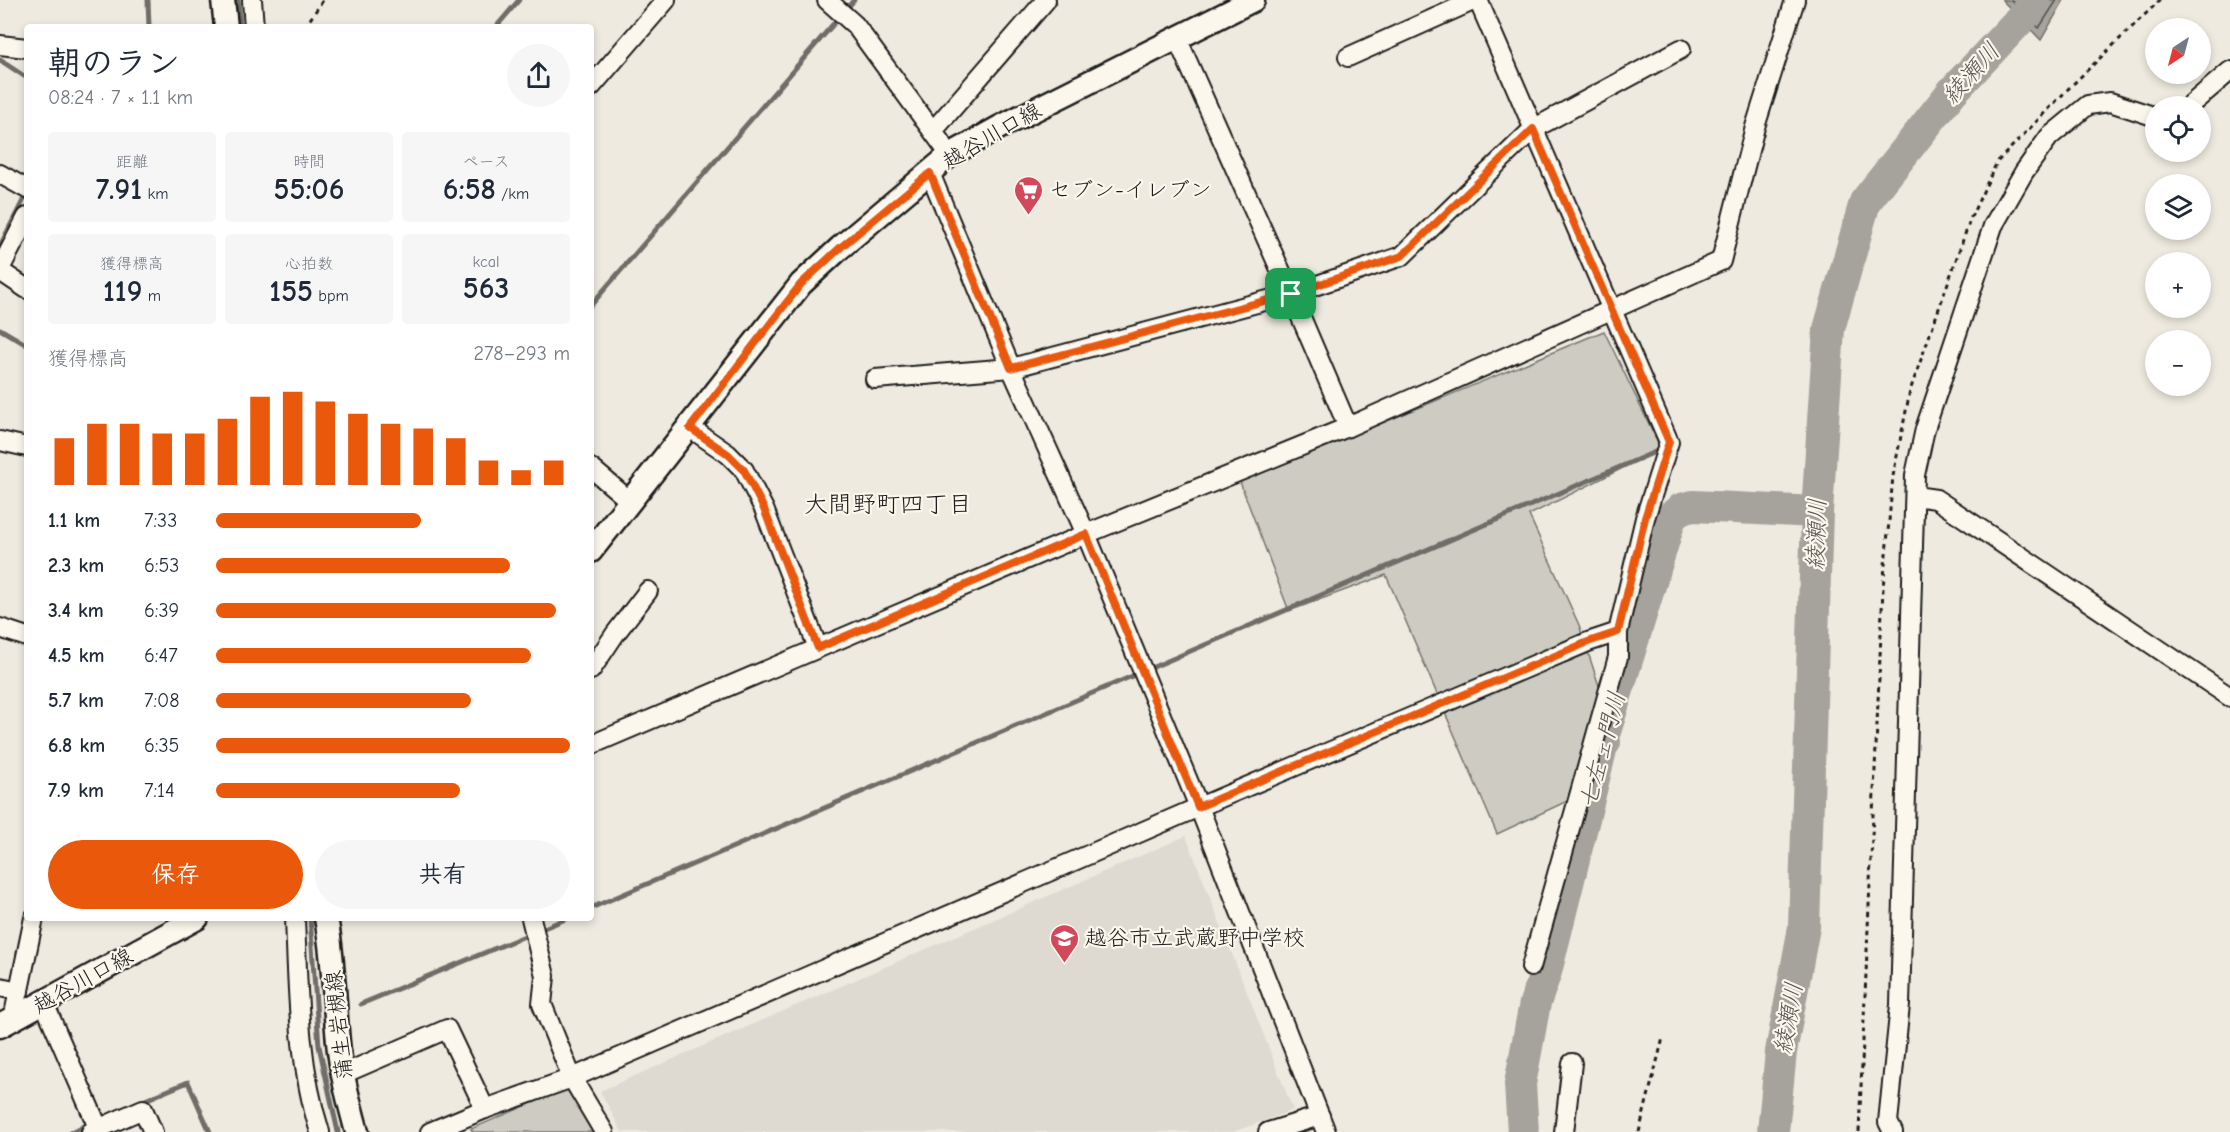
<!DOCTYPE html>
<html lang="ja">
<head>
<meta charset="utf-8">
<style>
	body { margin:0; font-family:"Comic Neue","Klee One",sans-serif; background:#f6f6f7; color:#1f2937; height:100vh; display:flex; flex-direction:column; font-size:22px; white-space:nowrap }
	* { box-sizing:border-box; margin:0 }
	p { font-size:20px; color:#747a83 }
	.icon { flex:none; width:33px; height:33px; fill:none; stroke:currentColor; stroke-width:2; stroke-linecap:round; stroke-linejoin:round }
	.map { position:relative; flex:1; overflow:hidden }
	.details { position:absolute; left:24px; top:24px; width:570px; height:897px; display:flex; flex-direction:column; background:#fff; border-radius:6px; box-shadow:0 3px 9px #0003 }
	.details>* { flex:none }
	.needle { width:39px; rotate:216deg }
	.tools { position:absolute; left:2145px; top:18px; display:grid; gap:12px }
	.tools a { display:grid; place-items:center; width:66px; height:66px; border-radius:50%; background:#fff; box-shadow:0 3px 9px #0003; font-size:30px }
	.pin { position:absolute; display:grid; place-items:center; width:51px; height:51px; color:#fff; margin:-26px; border-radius:12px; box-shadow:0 3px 9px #0006 }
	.round { display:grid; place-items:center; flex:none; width:63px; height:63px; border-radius:32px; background:#f6f6f7 }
	.headline { display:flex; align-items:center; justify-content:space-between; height:102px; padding:0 24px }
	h1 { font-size:33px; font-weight:700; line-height:45px }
	.figures { display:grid; grid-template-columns:repeat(3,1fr); gap:9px; height:102px; padding:6px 24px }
	.figures div { display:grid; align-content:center; border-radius:6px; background:#f6f6f7; text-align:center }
	.figures b { font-size:30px; font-weight:700 }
	.figures small { font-size:16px; font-weight:400 }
	.figures p { font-size:16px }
	.chart { height:168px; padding:12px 24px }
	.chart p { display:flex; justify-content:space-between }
	.chart svg { width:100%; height:108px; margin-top:6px; stroke:#ea580c; stroke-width:6 }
	.action { display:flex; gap:12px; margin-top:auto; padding:12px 24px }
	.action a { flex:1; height:69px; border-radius:36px; background:#ea580c; color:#fff; font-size:24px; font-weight:700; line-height:69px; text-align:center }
	.action a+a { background:#f6f6f7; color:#1f2937 }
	ul { padding:0 24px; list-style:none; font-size:20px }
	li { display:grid; grid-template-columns:96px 72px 1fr; align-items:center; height:45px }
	li i { height:15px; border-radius:8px; background:#ea580c }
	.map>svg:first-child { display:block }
	.built { fill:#dedad1 }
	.green { fill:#ceccc2; stroke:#75746f; stroke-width:1.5 }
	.water { fill:#a6a39d; stroke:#6f6d69; stroke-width:1.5 }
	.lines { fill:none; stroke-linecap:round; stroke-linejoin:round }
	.shore { stroke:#535250; stroke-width:1.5 }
	.stream { stroke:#6f6d69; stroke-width:5 }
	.river { stroke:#a6a39d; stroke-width:32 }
	.minor-casing { stroke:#1c1c1c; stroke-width:22 }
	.major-casing { stroke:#1c1c1c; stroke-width:27 }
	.path { stroke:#1c1c1c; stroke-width:3; stroke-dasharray:4.5 4.5; stroke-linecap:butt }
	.minor { stroke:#fbf7ec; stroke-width:18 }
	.major { stroke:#fbf7ec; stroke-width:22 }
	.route-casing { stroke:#fff; stroke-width:12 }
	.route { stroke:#ea580c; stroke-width:8 }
	.labels { text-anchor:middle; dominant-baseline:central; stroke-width:4.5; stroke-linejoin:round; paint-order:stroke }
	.street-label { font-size:22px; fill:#1c1c1c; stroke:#fbf7ec }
	.poi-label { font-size:22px; fill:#1c1c1c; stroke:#fbf7ec; text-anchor:start }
	.water-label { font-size:24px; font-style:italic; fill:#5a5956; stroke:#fbf7ec }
	.neighbourhood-label { font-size:24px; fill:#1c1c1c; stroke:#fbf7ec }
</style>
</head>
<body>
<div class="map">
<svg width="2230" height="1132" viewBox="0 0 2230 1132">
	<rect width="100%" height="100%" fill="#eeeadf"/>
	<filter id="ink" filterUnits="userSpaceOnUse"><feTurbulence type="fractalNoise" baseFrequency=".0167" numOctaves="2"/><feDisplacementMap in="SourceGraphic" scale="12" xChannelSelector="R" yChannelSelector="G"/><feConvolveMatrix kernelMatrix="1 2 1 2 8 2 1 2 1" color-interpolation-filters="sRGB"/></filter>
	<g filter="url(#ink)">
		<!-- built -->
		<polygon class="built" points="1186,836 1293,1110 1233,1132 622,1132 600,1091"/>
		<!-- green -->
		<g class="green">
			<polygon points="1604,331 1661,449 1529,515 1579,625 1603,698 1578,796 1497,834 1386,575 1289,611 1240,482"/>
			<polygon points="570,1087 594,1132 473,1132 471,1129"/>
		</g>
		<!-- water -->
		<polygon class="water" points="2002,0 2064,0 2041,40"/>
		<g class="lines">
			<!-- shore -->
			<polyline class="shore" points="2011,0 2039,28 2057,0"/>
			<!-- stream -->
			<g class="stream">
				<polyline points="148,0 149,27"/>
				<polyline points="238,0 240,27"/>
				<polyline points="496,27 519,0"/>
				<polyline points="0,60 27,78"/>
				<polyline points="0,246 27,193"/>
				<polyline points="591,305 854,0"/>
				<polyline points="0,329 27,345"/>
				<polyline points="591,908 1662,449"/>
				<polyline points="310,918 319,1046 338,1132"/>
				<polyline points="361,1004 568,918"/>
				<polyline points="138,1103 188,1082 210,1132"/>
				<polyline points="71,1132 91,1123"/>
			</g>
			<!-- river -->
			<g class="river">
				<polyline points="1523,1132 1520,1084 1535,1003 1546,972 1603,742 1605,742 1604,735 1671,517 1681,509 1693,506 1817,512"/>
				<polyline points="1773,1132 1781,1052 1804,927 1817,512 1829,329 1865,202 1952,92 2029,10 2034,0"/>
			</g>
			<defs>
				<g id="minor">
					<polyline points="252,0 254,27"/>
					<polyline points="827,0 855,25 950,155"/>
					<polyline points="1177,38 1291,294 1348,427"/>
					<polyline points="0,45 27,48"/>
					<polyline points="1348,57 1475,0"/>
					<polyline points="591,87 666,0"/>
					<polyline points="2189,106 2230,71"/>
					<polyline points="933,131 1046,0"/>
					<polyline points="930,173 1011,368 1086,534 1199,807 1326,1132"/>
					<polyline points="0,174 27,189"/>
					<polyline points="0,269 27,217"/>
					<polyline points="0,271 27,289"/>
					<polyline points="875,379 1011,368 1291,294 1402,256 1533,129 1681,49"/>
					<polyline points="689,427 728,454 744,470 764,509 818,648"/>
					<polyline points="0,441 27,447"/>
					<polyline points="591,468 630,501"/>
					<polyline points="1915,496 1936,499 2230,697"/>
					<polyline points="0,628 27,637"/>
					<polyline points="591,670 615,634 648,591"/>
					<polyline points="591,745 1086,534 1348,427 1721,261 1755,127 1795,0"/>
					<path d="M 295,918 C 298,990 298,1063 320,1132"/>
					<polyline points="531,918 545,976 542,1004 572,1078 604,1132"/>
					<polyline points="1531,967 1618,657 1618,632"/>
					<polyline points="0,987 19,991"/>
					<polyline points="44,1003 100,1132"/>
					<polyline points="13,1019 34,918"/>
					<polyline points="343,1074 447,1029 485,1109"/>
					<polyline points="91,1132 143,1109 153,1132"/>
					<polyline points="430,1132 485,1109 572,1078 1199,807 1588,642 1618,632 1645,518 1669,442 1478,0"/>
					<polyline points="1268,1132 1320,1116"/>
					<polyline points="1564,1132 1572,1063"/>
					<polyline points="1893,1132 1888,1122 1900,1005 1915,475 1925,429 1993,226 2024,172 2049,137 2088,105 2110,102 2156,117"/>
				</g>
				<g id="major">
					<polyline points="223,0 226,27"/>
					<polyline points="591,551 801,284 841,247 950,155 1000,127 1253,0"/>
					<path d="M 326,918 C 334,959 334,1000 338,1042 C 341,1073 349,1102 357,1132"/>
					<polyline points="0,1026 197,918"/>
				</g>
			</defs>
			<!-- minor casing -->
			<use href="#minor" class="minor-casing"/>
			<!-- major casing -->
			<use href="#major" class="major-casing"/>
			<!-- path -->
			<g class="path">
				<polyline points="305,27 323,0"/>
				<polyline points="1639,1132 1663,1038"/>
				<polyline points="1859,1132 1883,588 1893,476 1910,391 1971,217 1997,162 2068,89 2160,0"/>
			</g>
			<!-- minor -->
			<use href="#minor" class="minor"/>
			<!-- major -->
			<use href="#major" class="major"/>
		</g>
	</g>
	<g class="lines" filter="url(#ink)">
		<defs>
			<polygon id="route" points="1533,129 1669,442 1645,518 1618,632 1588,642 1198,807 1086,534 818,648 764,509 744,470 728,454 690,428 801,284 841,247 930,173 1011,368 1291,294 1402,256"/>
		</defs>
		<!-- route casing -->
		<use href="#route" class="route-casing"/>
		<!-- route -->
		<use href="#route" class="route"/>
	</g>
	<!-- icons -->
	<defs>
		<symbol id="supermarket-pin" viewBox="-11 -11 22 30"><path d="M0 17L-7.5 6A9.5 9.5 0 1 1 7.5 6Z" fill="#d1495b" stroke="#fbf7ec"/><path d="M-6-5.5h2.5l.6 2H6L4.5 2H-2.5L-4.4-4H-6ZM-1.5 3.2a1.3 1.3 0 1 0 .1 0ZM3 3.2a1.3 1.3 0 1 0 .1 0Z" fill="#fff"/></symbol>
		<symbol id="school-pin" viewBox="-11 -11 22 30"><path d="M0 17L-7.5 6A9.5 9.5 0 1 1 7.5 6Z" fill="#d1495b" stroke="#fbf7ec"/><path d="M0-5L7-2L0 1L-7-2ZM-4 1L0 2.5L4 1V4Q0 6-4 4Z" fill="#fff"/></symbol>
	</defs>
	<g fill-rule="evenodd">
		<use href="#supermarket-pin" x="1012" y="174" width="33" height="45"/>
		<use href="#school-pin" x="1048" y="922" width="33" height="45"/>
	</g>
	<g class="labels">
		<!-- street labels -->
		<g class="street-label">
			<text transform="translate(992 136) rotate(-30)">越谷川口線</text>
			<text transform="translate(83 981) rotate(-29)">越谷川口線</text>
			<text transform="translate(339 1025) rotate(-96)">蒲生岩槻線</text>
		</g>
		<!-- poi labels -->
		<g class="poi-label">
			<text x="1049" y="190">セブン-イレブン</text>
			<text x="1085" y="938">越谷市立武蔵野中学校</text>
		</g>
		<!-- water labels -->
		<g class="water-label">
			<text transform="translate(1971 73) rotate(-48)">綾瀬川</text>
			<text transform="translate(1816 534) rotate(-88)">綾瀬川</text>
			<text transform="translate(1602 750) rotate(-75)">七左ェ門川</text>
			<text transform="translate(1788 1018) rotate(-80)">綾瀬川</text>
		</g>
		<!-- neighbourhood labels -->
		<g class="neighbourhood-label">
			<text x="888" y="504">大間野町四丁目</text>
		</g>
	</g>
</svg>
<div class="tools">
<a><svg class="needle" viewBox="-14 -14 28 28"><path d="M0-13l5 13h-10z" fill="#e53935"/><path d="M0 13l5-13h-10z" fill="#747a83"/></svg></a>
<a><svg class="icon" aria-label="locate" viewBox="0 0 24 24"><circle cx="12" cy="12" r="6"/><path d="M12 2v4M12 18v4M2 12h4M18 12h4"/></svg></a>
<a><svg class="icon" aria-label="layers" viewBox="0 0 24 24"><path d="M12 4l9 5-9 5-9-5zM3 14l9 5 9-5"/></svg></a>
<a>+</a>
<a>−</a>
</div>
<div class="pin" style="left:1291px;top:294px;background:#1e9e55"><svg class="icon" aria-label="arrive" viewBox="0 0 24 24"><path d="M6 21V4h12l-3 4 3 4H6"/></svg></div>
<section class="details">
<div class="headline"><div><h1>朝のラン</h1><p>08:24 · 7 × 1.1 km</p></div><a class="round"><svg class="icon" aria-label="share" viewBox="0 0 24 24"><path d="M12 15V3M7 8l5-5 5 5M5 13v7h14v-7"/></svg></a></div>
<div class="figures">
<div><p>距離</p><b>7.91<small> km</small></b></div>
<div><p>時間</p><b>55:06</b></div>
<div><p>ペース</p><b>6:58<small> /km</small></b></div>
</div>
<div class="figures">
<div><p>獲得標高</p><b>119<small> m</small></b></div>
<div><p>心拍数</p><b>155<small> bpm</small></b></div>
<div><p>kcal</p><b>563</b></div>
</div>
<div class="chart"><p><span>獲得標高</span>278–293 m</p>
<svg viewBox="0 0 160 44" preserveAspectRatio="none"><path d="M5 44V25M15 44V19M25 44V19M35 44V23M45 44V23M55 44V17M65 44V8M75 44V6M85 44V10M95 44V15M105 44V19M115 44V21M125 44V25M135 44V34M145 44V38M155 44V34"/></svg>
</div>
<ul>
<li><b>1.1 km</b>7:33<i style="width:58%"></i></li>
<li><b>2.3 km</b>6:53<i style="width:83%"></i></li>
<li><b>3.4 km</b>6:39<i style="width:96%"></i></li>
<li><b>4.5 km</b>6:47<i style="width:89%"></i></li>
<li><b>5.7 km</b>7:08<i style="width:72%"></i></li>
<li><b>6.8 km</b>6:35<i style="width:100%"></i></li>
<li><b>7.9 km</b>7:14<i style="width:69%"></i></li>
</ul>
<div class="action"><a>保存</a><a>共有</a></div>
</section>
</div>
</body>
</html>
